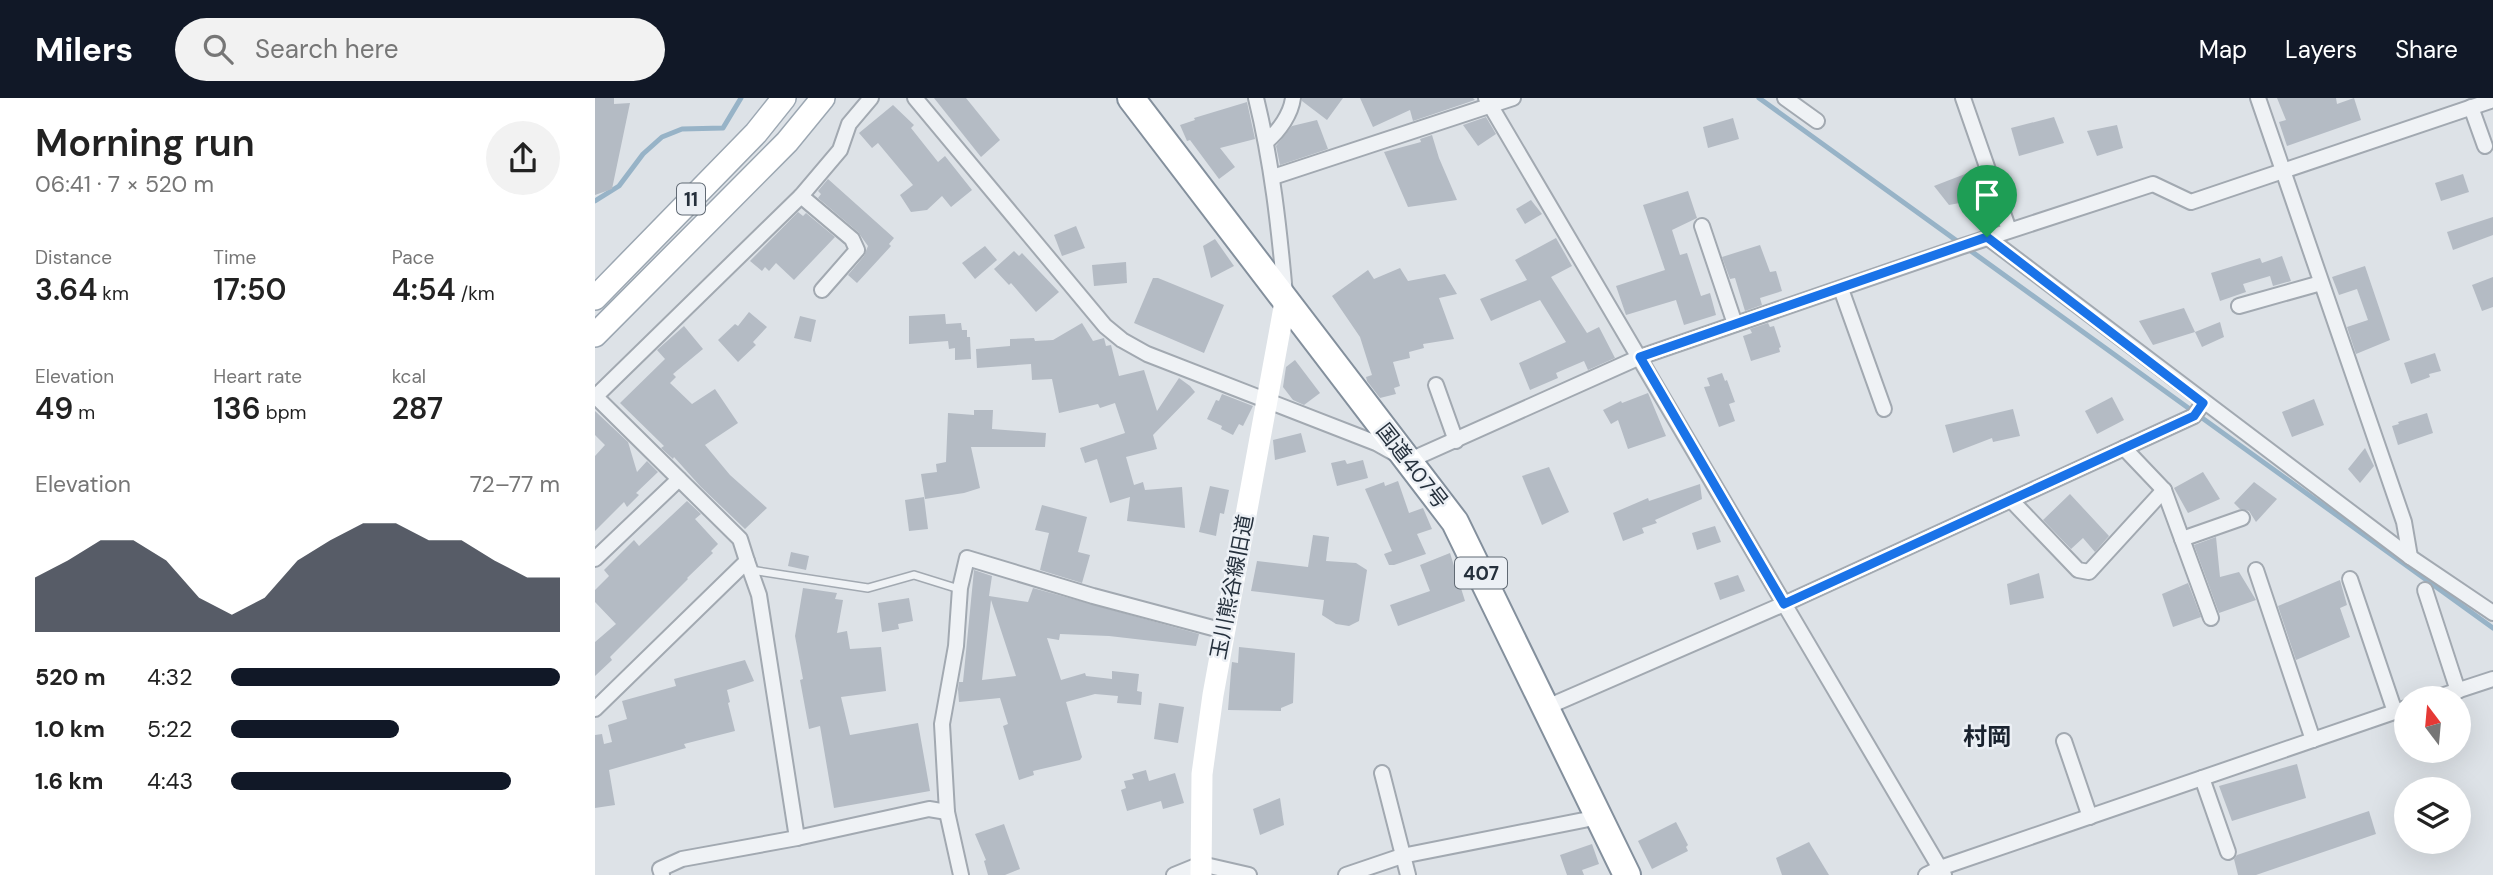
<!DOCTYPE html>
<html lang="en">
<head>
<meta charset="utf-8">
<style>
	body { margin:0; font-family:"DM Sans","Noto Sans JP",sans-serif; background:#f2f2f2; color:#222; height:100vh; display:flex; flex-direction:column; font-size:26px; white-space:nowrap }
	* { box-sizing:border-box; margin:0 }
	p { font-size:23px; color:#767676 }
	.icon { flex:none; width:38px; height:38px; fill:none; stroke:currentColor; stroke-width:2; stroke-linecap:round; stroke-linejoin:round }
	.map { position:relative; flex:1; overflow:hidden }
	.drawer { display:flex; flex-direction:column; background:#fff; width:595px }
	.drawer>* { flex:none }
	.needle { width:46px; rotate:344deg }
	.buttons { position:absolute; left:1799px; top:588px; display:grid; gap:14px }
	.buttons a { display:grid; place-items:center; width:77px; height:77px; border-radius:50%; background:#fff; box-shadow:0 7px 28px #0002; font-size:35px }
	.pin { position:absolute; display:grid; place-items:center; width:60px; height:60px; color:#fff; margin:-72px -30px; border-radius:50% 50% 50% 0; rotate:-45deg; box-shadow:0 0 7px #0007 }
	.pin .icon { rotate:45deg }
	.round { display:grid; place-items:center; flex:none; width:74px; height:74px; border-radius:37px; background:#f2f2f2 }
	.overview { display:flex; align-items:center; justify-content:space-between; height:119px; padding:0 35px }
	h1 { font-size:38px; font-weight:600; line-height:52px }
	.metrics { display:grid; grid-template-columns:repeat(3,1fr); gap:10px; height:119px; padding:7px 35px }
	.metrics div { display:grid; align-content:center }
	.metrics b { font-size:30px; font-weight:600 }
	.metrics small { font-size:19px; font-weight:400 }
	.metrics p { font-size:19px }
	.chart { height:196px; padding:14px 35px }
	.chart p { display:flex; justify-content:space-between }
	.chart svg { width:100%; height:126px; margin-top:7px; fill:#111827; opacity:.7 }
	ul { padding:0 35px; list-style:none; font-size:23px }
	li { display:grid; grid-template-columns:112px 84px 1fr; align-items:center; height:52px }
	li i { height:18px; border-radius:9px; background:#111827 }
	header { display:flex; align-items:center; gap:42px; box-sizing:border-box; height:98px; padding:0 35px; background:#111827; color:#fff }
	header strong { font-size:33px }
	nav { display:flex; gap:38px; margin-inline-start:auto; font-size:24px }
	.search { width:490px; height:63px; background:#f2f2f2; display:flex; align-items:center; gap:18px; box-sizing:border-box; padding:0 24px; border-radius:38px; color:#767676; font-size:26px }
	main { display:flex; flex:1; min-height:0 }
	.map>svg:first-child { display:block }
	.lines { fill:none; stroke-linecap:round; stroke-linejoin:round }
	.stream { stroke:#97b3c7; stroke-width:5 }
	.building { fill:#b4bbc4; fill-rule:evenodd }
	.lane-casing { stroke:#a2a9b1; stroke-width:10 }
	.street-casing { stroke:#a2a9b1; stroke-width:18 }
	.primary-casing { stroke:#9ca7b2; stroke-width:26 }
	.highway-casing { stroke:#84909d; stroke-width:30 }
	.lane { stroke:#eff2f5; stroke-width:7 }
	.street { stroke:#eff2f5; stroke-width:14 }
	.secondary { stroke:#fff; stroke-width:21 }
	.primary { stroke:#fff; stroke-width:23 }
	.highway { stroke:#fff; stroke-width:26 }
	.route-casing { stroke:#fff; stroke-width:14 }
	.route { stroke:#1a73e8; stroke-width:9 }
	.labels { text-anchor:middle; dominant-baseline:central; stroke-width:5; stroke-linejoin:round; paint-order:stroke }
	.shield { fill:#ecf0f5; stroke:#616a74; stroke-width:2 }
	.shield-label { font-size:19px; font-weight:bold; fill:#26313d }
	.street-label { font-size:21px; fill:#26313d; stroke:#ecf0f5 }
	.quarter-label { font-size:24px; font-weight:bold; fill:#19222e; stroke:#ecf0f5 }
</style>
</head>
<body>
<header>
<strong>Milers</strong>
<div class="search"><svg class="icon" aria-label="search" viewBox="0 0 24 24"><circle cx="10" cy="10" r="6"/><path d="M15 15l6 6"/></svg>Search here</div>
<nav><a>Map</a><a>Layers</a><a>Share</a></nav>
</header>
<main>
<section class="drawer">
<div class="overview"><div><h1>Morning run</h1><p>06:41 · 7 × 520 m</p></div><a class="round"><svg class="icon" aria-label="share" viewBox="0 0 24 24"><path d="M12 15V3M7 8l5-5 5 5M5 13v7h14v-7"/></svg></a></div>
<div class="metrics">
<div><p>Distance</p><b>3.64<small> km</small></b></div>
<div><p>Time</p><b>17:50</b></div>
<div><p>Pace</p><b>4:54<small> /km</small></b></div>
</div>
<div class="metrics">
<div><p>Elevation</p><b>49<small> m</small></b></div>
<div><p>Heart rate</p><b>136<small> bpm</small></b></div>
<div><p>kcal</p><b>287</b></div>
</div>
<div class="chart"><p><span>Elevation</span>72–77 m</p>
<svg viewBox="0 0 160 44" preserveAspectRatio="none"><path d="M0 44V25L10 19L20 12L30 12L40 19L50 32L60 38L70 32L80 19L90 12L100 6L110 6L120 12L130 12L140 19L150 25L160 25V44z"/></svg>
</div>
<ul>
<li><b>520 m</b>4:32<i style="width:100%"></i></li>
<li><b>1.0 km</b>5:22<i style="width:51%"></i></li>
<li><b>1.6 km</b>4:43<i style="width:85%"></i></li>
</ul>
</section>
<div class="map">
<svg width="1898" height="777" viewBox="0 0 1898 777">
	<rect width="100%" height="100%" fill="#dde2e7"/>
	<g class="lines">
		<!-- stream -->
		<g class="stream">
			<polyline points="1164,0 1898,530"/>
			<polyline points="0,103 24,88 48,56 67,39 87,31 128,30 146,0"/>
		</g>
	</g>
	<!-- building -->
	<g class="building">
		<polygon points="0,0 19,0 19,6 35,5 17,91 0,97"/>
		<polygon points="339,0 371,0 405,42 386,59"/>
		<polygon points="707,0 748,0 732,22 707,3"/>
		<polygon points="765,0 878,0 880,2 818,23 815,12 778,29"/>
		<polygon points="1682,0 1741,0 1742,6 1759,0 1766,22 1692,48 1684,24 1691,22"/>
		<polygon points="652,4 660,41 625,50 640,69 624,81 595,42 592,43 585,27 600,22 599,20"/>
		<polygon points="298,7 319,27 316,30 343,64 350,58 377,92 356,109 347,98 332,112 316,114 305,97 318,87 283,45 277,50 264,35"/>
		<polygon points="891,19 901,36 883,48 868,27"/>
		<polygon points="1459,19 1469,45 1424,58 1416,30"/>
		<polygon points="1138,20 1144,41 1113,50 1108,29"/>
		<polygon points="722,22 733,51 685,67 681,48 697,28"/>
		<polygon points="1522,27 1528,50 1502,58 1492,33"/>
		<polygon points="837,37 844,60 862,102 813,109 789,54 826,44 825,41"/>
		<polygon points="1383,71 1391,100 1354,107 1339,88"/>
		<polygon points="1868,76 1874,94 1846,103 1840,85"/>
		<polygon points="233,81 299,140 294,146 296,148 262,185 253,177 269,158 273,148 263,134 223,100 226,96 223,93"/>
		<polygon points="1093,93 1102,120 1077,132 1085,157 1092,155 1106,198 1115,195 1121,217 1089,227 1081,202 1031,217 1021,188 1070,172 1048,107"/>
		<polygon points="936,102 947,116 930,126 921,111"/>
		<polygon points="203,114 208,118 211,115 240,139 199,182 181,165 174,173 170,169 167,173 155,163"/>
		<polygon points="1898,119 1898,137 1858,152 1852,134"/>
		<polygon points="481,128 490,150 467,158 459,137"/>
		<polygon points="961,140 977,168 956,179 992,235 1004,229 1020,260 993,272 989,263 961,275 963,280 935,292 924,265 971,244 945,202 896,223 885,201 932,182 920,162"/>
		<polygon points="620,141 639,168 616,180 608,148"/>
		<polygon points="1165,147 1175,174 1181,173 1187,193 1165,200 1167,207 1150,213 1140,180 1135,181 1127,159"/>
		<polygon points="390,148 402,162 380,181 367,165"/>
		<polygon points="419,153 424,158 427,155 464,194 441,214 416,185 414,187 399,171"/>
		<polygon points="1687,158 1696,183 1678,188 1675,178 1648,186 1651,194 1625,203 1616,175 1665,160 1667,165"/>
		<polygon points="531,164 532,185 499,188 497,167"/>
		<polygon points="1770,168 1795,242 1761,256 1752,229 1773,222 1762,191 1744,197 1737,179"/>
		<polygon points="805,170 813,183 850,176 862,196 844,200 859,241 828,246 829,250 814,254 815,260 798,264 805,288 799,290 801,296 785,300 772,283 771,279 777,277 765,239 737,198 773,172 779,181"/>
		<polygon points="1898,179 1898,209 1887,213 1877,187"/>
		<polygon points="558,180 563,180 629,207 609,255 539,225"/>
		<polygon points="1589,210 1600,234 1558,247 1544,223"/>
		<polygon points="154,214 172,229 158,244 161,247 143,264 123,242 140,226 143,228"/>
		<polygon points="350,216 351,226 366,225 367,232 372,232 372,239 375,239 376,261 360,262 360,250 354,251 353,243 314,246 314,218"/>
		<polygon points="205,218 221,222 216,244 199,240"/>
		<polygon points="1625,224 1629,239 1607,249 1600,234"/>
		<polygon points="487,225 498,243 509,240 511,248 516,247 524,278 549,272 562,313 584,280 595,288 600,294 558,337 562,351 531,359 539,387 548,384 550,392 587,389 590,430 532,423 535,399 515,405 502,361 490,365 485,350 530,335 520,305 505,310 503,306 464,315 457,281 437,282 436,266 382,270 381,251 415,248 415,241 439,240 440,243 458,242"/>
		<polygon points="1173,225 1175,229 1179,228 1186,249 1184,250 1185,254 1156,263 1148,238 1157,235 1155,231"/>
		<polygon points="89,228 108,251 78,276 81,279 75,285 97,306 120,291 143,325 110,347 135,377 172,410 150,431 106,389 79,359 78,361 66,350 69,348 25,305 70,261 62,252"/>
		<polygon points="1840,255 1846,273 1834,276 1835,279 1816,286 1809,265"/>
		<polygon points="700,262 725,295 709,307 698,302 688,289 691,269"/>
		<polygon points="1127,275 1130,283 1132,282 1140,304 1134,306 1140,323 1124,329 1109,289 1115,288 1112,280"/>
		<polygon points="1053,295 1071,338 1033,351 1023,322 1016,326 1008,312 1026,303 1027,305"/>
		<polygon points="627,296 658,308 648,328 644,326 638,337 626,331 627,328 612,321 621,302 624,303"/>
		<polygon points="1517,299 1529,322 1502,336 1490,313"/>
		<polygon points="1719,301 1729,327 1697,339 1687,314"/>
		<polygon points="1418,311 1425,338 1398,344 1397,340 1358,355 1350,327"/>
		<polygon points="379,312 398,312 397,331 451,335 450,349 376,349 385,390 369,395 330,401 326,376 342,374 341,366 351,364 353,315 379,317"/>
		<polygon points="0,313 33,344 42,374 52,363 63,374 41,395 44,397 32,409 29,404 0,433 0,358 10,347 0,337"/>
		<polygon points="1832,315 1838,335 1803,347 1797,328 1804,326 1803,324"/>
		<polygon points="706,335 711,354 680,362 678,342"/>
		<polygon points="1770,350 1779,368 1765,385 1753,371"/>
		<polygon points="750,362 752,366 768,362 773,380 742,388 736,365"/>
		<polygon points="954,369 974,414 947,427 927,378"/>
		<polygon points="1608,374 1625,401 1593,415 1579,390"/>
		<polygon points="803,383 814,415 828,410 837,431 822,436 831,456 799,467 794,467 789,456 797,453 770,391 789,384 790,388"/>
		<polygon points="1659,384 1682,401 1661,424 1654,413 1645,411 1639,405"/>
		<polygon points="1105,386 1107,401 1060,422 1062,425 1047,430 1049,435 1028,443 1018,415 1053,400 1054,403"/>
		<polygon points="615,388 634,392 629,416 625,415 621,438 604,434"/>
		<polygon points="1475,396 1514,438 1500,454 1488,440 1476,451 1448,422"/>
		<polygon points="329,399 333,431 314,433 310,402"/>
		<polygon points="92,403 106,416 100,421 123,446 116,453 118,455 92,480 93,481 15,559 17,562 0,578 0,544 21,526 0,504 0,492 14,478 9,472 39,442 44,448"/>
		<polygon points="447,407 492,419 483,454 495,457 487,485 445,472 454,435 440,432"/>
		<polygon points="1120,428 1126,444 1102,452 1097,435"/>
		<polygon points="718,437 734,439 731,463 761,465 772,472 764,523 754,528 741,526 727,517 729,502 656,493 662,463 713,469"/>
		<polygon points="1621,439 1625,479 1644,474 1661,502 1624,515 1599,447"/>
		<polygon points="196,454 214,458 211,472 193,468"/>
		<polygon points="855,455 870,503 803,528 795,507 835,493 825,467"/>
		<path d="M 379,472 L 397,478 L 394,498 L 433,504 L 438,490 L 604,536 L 601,548 L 514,538 L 465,536 L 464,542 L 452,540 L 466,582 L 490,575 L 491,578 L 517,581 L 517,573 L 544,576 L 542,593 L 547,594 L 546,607 L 522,605 L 523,598 L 500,596 L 471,604 L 487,659 L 485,662 L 438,673 L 439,677 L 424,682 L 408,628 L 413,626 L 405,600 L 364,604 L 363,591 L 364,584 L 368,584 ZM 396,502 L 421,578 L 387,582 Z"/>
		<polygon points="1444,475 1449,500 1415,507 1412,486"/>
		<polygon points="1143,477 1150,493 1125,502 1119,485"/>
		<polygon points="1745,482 1752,507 1745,510 1755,539 1701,562 1683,508"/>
		<polygon points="1593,485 1606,519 1578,529 1567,496"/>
		<polygon points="208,490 242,495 240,501 248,502 242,535 252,533 255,551 286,549 291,593 246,599 255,637 323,625 335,693 239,710 225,628 214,631 205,582 208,581 200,538"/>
		<polygon points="314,500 318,523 303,526 304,531 287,534 283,505"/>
		<polygon points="644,549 700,555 698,605 686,610 686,613 633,612 636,573 637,564 643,565"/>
		<polygon points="150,562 159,583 132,592 135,604 133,605 140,633 89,646 91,650 14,672 20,707 0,710 0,637 7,636 9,646 17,644 13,627 32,621 27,603 81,588 79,581"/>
		<polygon points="564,605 589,609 583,645 559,641"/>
		<polygon points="1702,666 1711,700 1637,723 1624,688"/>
		<polygon points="551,672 554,683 580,675 589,705 568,711 566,703 532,713 526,692 531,690 529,683 539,681 537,676"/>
		<polygon points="685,700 689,727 665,737 658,711"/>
		<polygon points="1774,713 1781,736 1661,777 1643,777 1639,761 1642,757"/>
		<polygon points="1081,724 1093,747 1091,749 1093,753 1057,771 1043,743"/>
		<polygon points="409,726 425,771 410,777 393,777 389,763 391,762 380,736"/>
		<polygon points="1214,744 1234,777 1187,777 1181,760"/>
		<polygon points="997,746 1004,766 987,772 989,777 972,777 965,757"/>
	</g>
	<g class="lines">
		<defs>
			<polyline id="lane" points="156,472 273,490 319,477 364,491"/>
			<g id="street">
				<polyline points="320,0 510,228 527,242 552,256 781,345 813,363 1045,259 1365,149 1558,86 1596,104 1898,2"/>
				<path d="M 661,0 C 677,65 684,129 690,196"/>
				<polyline points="891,0 1349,777"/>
				<polyline points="1190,0 1222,23"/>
				<polyline points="1368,0 1414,132"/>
				<polyline points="1663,0 1809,424 1815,459"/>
				<polyline points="1876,9 1890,48"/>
				<path d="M 672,43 C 684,33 696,16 698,0"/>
				<polyline points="678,79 918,0"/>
				<polyline points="206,98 257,141 262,152 227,192"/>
				<polyline points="1107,128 1140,226"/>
				<polyline points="1392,139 1815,459 1898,515"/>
				<polyline points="1246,191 1289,311"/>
				<polyline points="1644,208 1726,185"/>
				<polyline points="841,287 861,343"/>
				<polyline points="0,299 206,98 245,52 254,26 276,0"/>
				<polyline points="1529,350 1569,392 1616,520"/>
				<polyline points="1416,402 1483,472 1494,474 1569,392"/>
				<polyline points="1587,441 1647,420"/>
				<polyline points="0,461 84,381"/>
				<polyline points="152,463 164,497 202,740"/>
				<polyline points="1661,472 1718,642"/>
				<polyline points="1755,481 1800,614"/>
				<polyline points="1830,492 1863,593"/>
				<polyline points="1840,600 1898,581"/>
				<polyline points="952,609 1189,506 1599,318 1608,305"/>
				<polyline points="0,611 152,463 145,441 1,299"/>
				<polyline points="1469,643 1495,719"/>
				<polyline points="787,675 813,777"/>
				<polyline points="1607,680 1633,754"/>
				<polyline points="67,777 65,771 87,761 202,740 334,711 352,714"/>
				<polyline points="366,777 352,714 347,626 361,548 365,490 372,460 498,498 629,533"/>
				<polyline points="579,777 606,766 654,777"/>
				<polyline points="751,777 807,758 1004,719"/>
				<polyline points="1331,777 1345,770 1811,610"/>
			</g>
			<g id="primary">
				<polyline points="0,200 161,35 189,0"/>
				<polyline points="0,237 192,44 228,0"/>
			</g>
			<polyline id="highway" points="536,0 860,424 1032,777"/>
		</defs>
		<!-- lane casing -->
		<use href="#lane" class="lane-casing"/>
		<!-- street casing -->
		<use href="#street" class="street-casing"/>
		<!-- primary casing -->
		<use href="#primary" class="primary-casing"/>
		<!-- highway casing -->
		<use href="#highway" class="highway-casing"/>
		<!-- lane -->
		<use href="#lane" class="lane"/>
		<!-- street -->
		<use href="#street" class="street"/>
		<!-- secondary -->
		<polyline class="secondary" points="606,777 607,676 618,597 690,204"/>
		<!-- primary -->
		<use href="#primary" class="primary"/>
		<!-- highway -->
		<use href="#highway" class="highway"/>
	</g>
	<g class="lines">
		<defs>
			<polygon id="route" points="1392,139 1608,305 1599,318 1189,506 1045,259"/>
		</defs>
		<!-- route casing -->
		<use href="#route" class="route-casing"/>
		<!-- route -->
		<use href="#route" class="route"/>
	</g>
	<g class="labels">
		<!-- shield labels -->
		<g class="shield">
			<rect x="82" y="85.5" width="28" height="31" rx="5"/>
			<rect x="860" y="459.5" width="52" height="31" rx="5"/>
		</g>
		<g class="shield-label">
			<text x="96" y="101">11</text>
			<text x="886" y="475">407</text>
		</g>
		<!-- street labels -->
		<g class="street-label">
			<text transform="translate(817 368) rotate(52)">国道407号</text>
			<text transform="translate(637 489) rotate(-79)">玉川熊谷線旧道</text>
		</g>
		<!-- quarter labels -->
		<g class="quarter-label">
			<text x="1392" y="638">村岡</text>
		</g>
	</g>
</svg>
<div class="buttons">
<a><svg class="needle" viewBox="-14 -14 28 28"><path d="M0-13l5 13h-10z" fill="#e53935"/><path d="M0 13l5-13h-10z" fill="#767676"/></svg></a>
<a><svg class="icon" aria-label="layers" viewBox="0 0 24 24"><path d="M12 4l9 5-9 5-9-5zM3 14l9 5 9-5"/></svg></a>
</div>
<div class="pin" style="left:1392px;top:139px;background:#1e9e55"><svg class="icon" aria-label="arrive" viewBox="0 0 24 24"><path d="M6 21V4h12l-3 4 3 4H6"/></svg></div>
</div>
</main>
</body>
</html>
